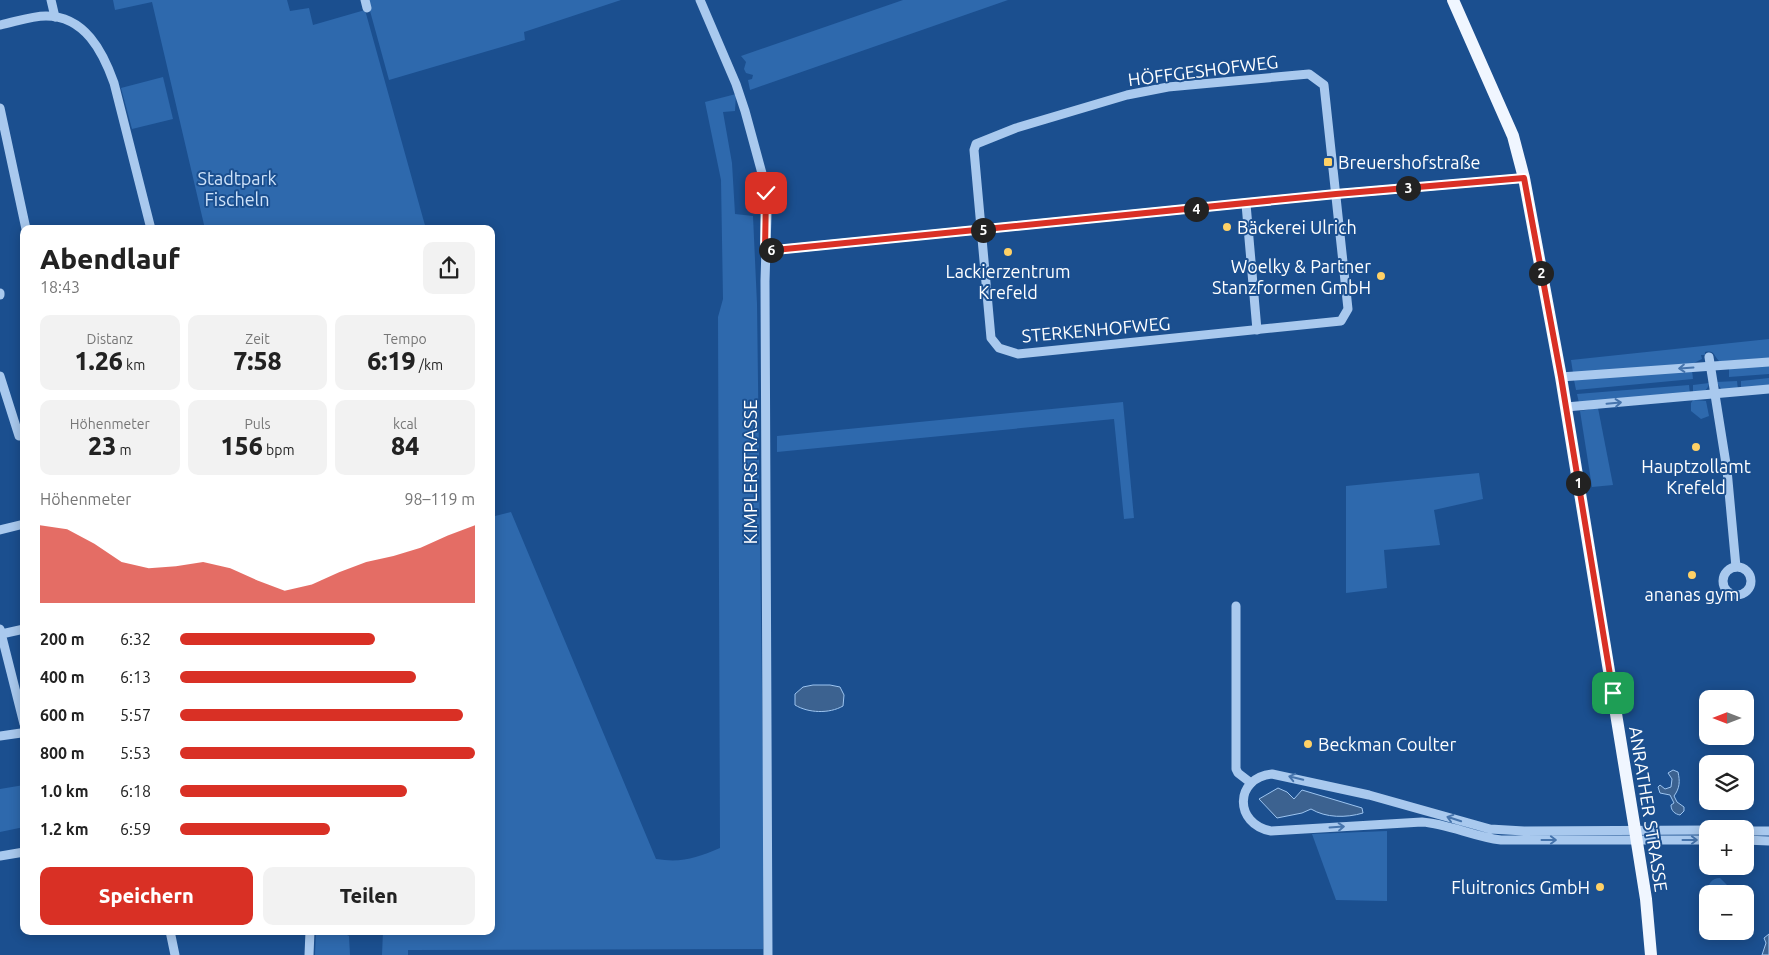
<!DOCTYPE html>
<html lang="de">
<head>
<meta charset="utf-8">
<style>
	body { margin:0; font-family:Ubuntu,sans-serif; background:#f2f2f2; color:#222; height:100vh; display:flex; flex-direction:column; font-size:19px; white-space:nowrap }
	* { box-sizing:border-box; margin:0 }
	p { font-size:16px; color:#767676 }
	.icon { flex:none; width:28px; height:28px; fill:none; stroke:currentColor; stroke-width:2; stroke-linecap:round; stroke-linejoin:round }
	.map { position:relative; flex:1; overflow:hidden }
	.side { position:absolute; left:20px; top:225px; width:475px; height:710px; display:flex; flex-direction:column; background:#fff; border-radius:10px; box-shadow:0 2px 12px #0003 }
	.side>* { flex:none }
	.needle { width:32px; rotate:270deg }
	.tools { position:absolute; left:1699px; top:690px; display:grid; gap:10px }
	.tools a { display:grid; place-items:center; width:55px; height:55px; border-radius:10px; background:#fff; box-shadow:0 2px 12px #0003; font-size:25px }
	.pin { position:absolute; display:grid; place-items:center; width:42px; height:42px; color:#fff; margin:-21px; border-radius:10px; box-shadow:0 2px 8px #0006 }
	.km { position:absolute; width:25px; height:25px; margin:-12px; border-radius:50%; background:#222; color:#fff; font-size:14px; line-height:25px; text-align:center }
	.round { display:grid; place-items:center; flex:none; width:52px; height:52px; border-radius:10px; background:#f2f2f2 }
	.overview { display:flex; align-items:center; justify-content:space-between; height:85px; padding:0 20px }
	h1 { font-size:28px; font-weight:800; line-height:38px }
	.stats { display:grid; grid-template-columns:repeat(3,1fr); gap:8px; height:85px; padding:5px 20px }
	.stats div { display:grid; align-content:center; border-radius:10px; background:#f2f2f2; text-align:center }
	.stats b { font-size:25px; font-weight:800 }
	.stats small { font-size:14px; font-weight:400 }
	.stats p { font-size:14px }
	.chart { height:140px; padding:10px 20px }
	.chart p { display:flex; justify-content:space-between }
	.chart svg { width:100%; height:90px; margin-top:5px; fill:#d93025; opacity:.7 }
	.button { display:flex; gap:10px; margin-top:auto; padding:10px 20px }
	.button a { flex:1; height:58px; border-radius:10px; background:#d93025; color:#fff; font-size:20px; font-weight:800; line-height:58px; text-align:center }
	.button a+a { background:#f2f2f2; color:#222 }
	ul { padding:0 20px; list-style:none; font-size:16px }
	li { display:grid; grid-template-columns:80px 60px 1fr; align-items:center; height:38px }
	li i { height:12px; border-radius:6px; background:#d93025 }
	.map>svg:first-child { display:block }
	.green { fill:#2e69ad }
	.water { fill:#3c6290; stroke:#9cc4f0 }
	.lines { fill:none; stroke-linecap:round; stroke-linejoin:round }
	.minor { stroke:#a9c9ee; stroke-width:9 }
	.major { stroke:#f0f6ff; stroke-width:12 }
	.oneway { stroke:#4674ac }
	.route-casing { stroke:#fff; stroke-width:10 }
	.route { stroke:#d93025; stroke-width:6 }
	.poi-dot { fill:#ffd166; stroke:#1b4f8f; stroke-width:2 }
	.labels { text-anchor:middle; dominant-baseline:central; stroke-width:4; stroke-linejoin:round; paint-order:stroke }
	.street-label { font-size:18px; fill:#fff; stroke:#1b4f8f }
	.poi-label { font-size:18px; fill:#fff; stroke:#1b4f8f; text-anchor:start }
	.park-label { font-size:18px; fill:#cfe3fa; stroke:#1b4f8f }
</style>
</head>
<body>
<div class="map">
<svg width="1769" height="955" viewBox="0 0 1769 955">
	<rect width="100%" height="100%" fill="#1b4f8f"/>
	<!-- green -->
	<g class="green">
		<polygon points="113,0 287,0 290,11 309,8 313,25 365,10 426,229 205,229 152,2 115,10"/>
		<polygon points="367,0 621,0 524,32 525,40 389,80"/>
		<polygon points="903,0 1008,0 750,90 748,80 752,79 753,75 746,73 744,69 746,62 741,56"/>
		<polygon points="163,77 173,119 132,129 121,88"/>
		<path d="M 736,94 L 735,111 L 723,112 L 732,163 L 735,214 L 753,216 L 757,304 L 764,850 L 763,949 L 408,950 L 408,955 L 382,955 L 383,931 L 491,931 L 491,517 L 511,512 L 656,859 C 682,863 696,858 720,848 L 718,317 L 723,299 L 721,180 L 705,102 Z"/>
		<path d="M 1769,339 L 1769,358 L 1723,361 L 1719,361 C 1713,355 1715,350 1705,352 L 1705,355 L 1701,355 L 1702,359 L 1692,364 L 1573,373 L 1571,360 Z"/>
		<polygon points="1769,364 1769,374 1729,377 1729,367"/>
		<polygon points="1692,370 1693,379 1576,390 1574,380"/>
		<polygon points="1769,378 1769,388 1741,390 1741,381"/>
		<polygon points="1737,381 1738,390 1722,390 1716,382"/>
		<path d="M 1709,383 C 1708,392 1701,392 1693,394 L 1693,385 Z"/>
		<polygon points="1689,385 1690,394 1579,403 1577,394"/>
		<polygon points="1693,400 1706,401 1709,416 1701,419 1691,411 1691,403"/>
		<polygon points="1123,402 1134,518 1124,519 1114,419 777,452 777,436"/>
		<polygon points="1598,408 1613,485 1592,487 1580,411"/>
		<polygon points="1479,473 1483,499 1434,510 1440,545 1384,550 1387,588 1346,593 1346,486"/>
		<polygon points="24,785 24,827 0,832 0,789"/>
		<polygon points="1387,831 1387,901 1336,900 1312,834"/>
		<path d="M 1720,878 L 1727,885 L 1728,894 L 1708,894 C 1707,885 1711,878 1720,878 Z"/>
		<polygon points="316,932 345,934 349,936 350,955 315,955"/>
	</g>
	<!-- water -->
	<g class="water">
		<path d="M 813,685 L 830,685 L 840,687 L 844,695 L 843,706 C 829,714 808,713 795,705 L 795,694 L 803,687 Z"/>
		<path d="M 1673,770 L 1678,772 C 1680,781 1680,788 1674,796 L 1677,802 L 1684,807 L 1684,811 L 1680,815 C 1675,814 1671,811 1671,805 L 1674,803 L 1670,795 L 1660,793 L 1658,787 L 1660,785 L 1665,789 L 1671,787 L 1672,779 L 1668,773 Z"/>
		<path d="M 1278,788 L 1287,792 L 1294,799 L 1302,790 L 1362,808 L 1363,813 C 1346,818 1326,818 1311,809 L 1302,813 L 1277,818 L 1259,799 Z"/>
		<polygon points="1769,934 1769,955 1762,955 1766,943 1764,938"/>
	</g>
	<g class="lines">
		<!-- minor -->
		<g class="minor">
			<polyline points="51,0 55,17"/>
			<polyline points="365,0 367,8"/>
			<polyline points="700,0 736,84 745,111 763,177 766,193 767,214 765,281 768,955"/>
			<path d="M 0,25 C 15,22 31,16 46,16 C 85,16 103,52 114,83 L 151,229"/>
			<polygon points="1309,74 1324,85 1348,309 1341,321 1018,354 999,348 991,338 974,150 976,144 1016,128 1127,95 1168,87"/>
			<polyline points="0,108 26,229"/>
			<polyline points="1246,204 1257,330"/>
			<polyline points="765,251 1336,194 1524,178"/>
			<polyline points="0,293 0,295"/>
			<polyline points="1709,357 1727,470 1736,567"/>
			<polyline points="0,376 19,436 24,436"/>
			<polyline points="1561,377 1769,362"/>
			<polyline points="1566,407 1769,389"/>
			<polyline points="0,530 24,524"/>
			<circle cx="1737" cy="581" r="14"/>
			<polyline points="1236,606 1236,769 1238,773 1251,783"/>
			<polyline points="0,629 24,724"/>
			<polyline points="0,633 6,633 24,629"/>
			<polyline points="0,736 21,733 24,734"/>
			<path d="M 1708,830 L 1524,831 L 1490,829 L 1369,795 L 1272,774 C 1234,778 1234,824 1271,831 L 1422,822 C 1449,824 1474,837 1501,840 L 1708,840"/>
			<polyline points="1745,831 1769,831"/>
			<polyline points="1745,840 1769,841"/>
			<polyline points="0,856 24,852"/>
			<polyline points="170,931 175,955"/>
			<polyline points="309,955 310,931"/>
		</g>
		<!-- major -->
		<polyline class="major" points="1453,0 1513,136 1524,178 1561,377 1635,830 1646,899 1651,955"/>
	</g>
	<!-- one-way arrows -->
	<defs><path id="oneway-shaft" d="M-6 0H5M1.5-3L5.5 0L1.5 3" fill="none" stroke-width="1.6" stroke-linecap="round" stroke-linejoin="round" transform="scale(1.25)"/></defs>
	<g class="oneway">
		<use href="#oneway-shaft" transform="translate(1686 368) rotate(176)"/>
		<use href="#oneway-shaft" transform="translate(1614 403) rotate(-5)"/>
		<use href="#oneway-shaft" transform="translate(1296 778) rotate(-166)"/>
		<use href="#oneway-shaft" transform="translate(1454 819) rotate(-162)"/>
		<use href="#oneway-shaft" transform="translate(1337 827) rotate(-4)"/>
		<use href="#oneway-shaft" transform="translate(1549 840)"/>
		<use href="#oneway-shaft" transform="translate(1690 840)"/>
	</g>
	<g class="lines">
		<defs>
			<polyline id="route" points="766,193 765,251 1336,194 1524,178 1561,377 1613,693"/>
		</defs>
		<!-- route casing -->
		<use href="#route" class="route-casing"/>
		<!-- route -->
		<use href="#route" class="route"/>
	</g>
	<!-- markers -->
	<g class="poi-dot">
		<rect x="1323" y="157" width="10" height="10" rx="2.5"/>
		<circle cx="1227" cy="227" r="5"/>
		<circle cx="1008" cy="252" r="5"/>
		<circle cx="1381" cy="276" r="5"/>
		<circle cx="1696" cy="447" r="5"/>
		<circle cx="1692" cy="575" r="5"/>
		<circle cx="1308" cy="744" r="5"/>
		<circle cx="1600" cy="887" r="5"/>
	</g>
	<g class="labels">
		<!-- street labels -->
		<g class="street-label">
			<text transform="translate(1203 70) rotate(-7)">HÖFFGESHOFWEG</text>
			<text transform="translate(1096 329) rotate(-5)">STERKENHOFWEG</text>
			<text transform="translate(750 472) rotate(-90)">KIMPLERSTRASSE</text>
			<text transform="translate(1649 809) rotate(81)">ANRATHER STRASSE</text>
		</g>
		<!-- poi labels -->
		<g class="poi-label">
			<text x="1338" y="162">Breuershofstraße</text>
			<text x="1237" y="227">Bäckerei Ulrich</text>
			<text x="1371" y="266" text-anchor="end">Woelky &amp; Partner<tspan x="1371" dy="21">Stanzformen GmbH</tspan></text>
			<text x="1008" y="271" text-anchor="middle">Lackierzentrum<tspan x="1008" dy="21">Krefeld</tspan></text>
			<text x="1696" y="466" text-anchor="middle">Hauptzollamt<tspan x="1696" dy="21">Krefeld</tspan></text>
			<text x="1692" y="594" text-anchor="middle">ananas gym</text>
			<text x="1318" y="744">Beckman Coulter</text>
			<text x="1590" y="887" text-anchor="end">Fluitronics GmbH</text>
		</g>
		<!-- park labels -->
		<g class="park-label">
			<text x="237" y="178">Stadtpark<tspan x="237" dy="21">Fischeln</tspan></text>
		</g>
	</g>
</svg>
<div class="tools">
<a><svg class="needle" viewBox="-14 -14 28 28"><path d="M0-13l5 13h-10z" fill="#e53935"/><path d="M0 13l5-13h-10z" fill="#767676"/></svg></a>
<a><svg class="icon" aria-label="layers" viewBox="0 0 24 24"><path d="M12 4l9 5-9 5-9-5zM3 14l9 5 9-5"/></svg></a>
<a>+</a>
<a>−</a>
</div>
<div class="pin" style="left:1613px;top:693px;background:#1e9e55"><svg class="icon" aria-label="arrive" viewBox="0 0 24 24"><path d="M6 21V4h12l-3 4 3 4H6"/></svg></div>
<div class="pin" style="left:766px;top:193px;background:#d93025"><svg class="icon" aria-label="check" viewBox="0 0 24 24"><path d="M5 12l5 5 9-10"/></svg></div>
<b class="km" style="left:1578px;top:483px">1</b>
<b class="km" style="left:1541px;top:273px">2</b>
<b class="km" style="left:1408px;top:188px">3</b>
<b class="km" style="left:1196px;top:209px">4</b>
<b class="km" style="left:983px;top:230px">5</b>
<b class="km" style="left:771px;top:250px">6</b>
<section class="side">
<div class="overview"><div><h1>Abendlauf</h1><p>18:43</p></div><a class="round"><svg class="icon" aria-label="share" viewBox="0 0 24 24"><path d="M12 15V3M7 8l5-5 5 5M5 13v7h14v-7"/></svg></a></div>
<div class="stats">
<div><p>Distanz</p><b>1.26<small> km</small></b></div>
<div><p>Zeit</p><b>7:58</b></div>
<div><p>Tempo</p><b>6:19<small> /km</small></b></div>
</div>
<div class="stats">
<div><p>Höhenmeter</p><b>23<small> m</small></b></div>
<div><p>Puls</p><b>156<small> bpm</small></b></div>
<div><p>kcal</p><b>84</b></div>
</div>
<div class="chart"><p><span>Höhenmeter</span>98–119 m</p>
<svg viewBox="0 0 160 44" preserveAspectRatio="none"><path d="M0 44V6L10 8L20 15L30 24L40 27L50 26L60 24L70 27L80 33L90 38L100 35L110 29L120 24L130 21L140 17L150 11L160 6V44z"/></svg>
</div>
<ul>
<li><b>200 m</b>6:32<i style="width:66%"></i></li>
<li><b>400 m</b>6:13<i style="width:80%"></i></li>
<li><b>600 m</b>5:57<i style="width:96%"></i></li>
<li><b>800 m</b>5:53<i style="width:100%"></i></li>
<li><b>1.0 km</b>6:18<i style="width:77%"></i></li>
<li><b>1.2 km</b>6:59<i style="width:51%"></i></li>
</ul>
<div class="button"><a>Speichern</a><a>Teilen</a></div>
</section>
</div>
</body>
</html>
